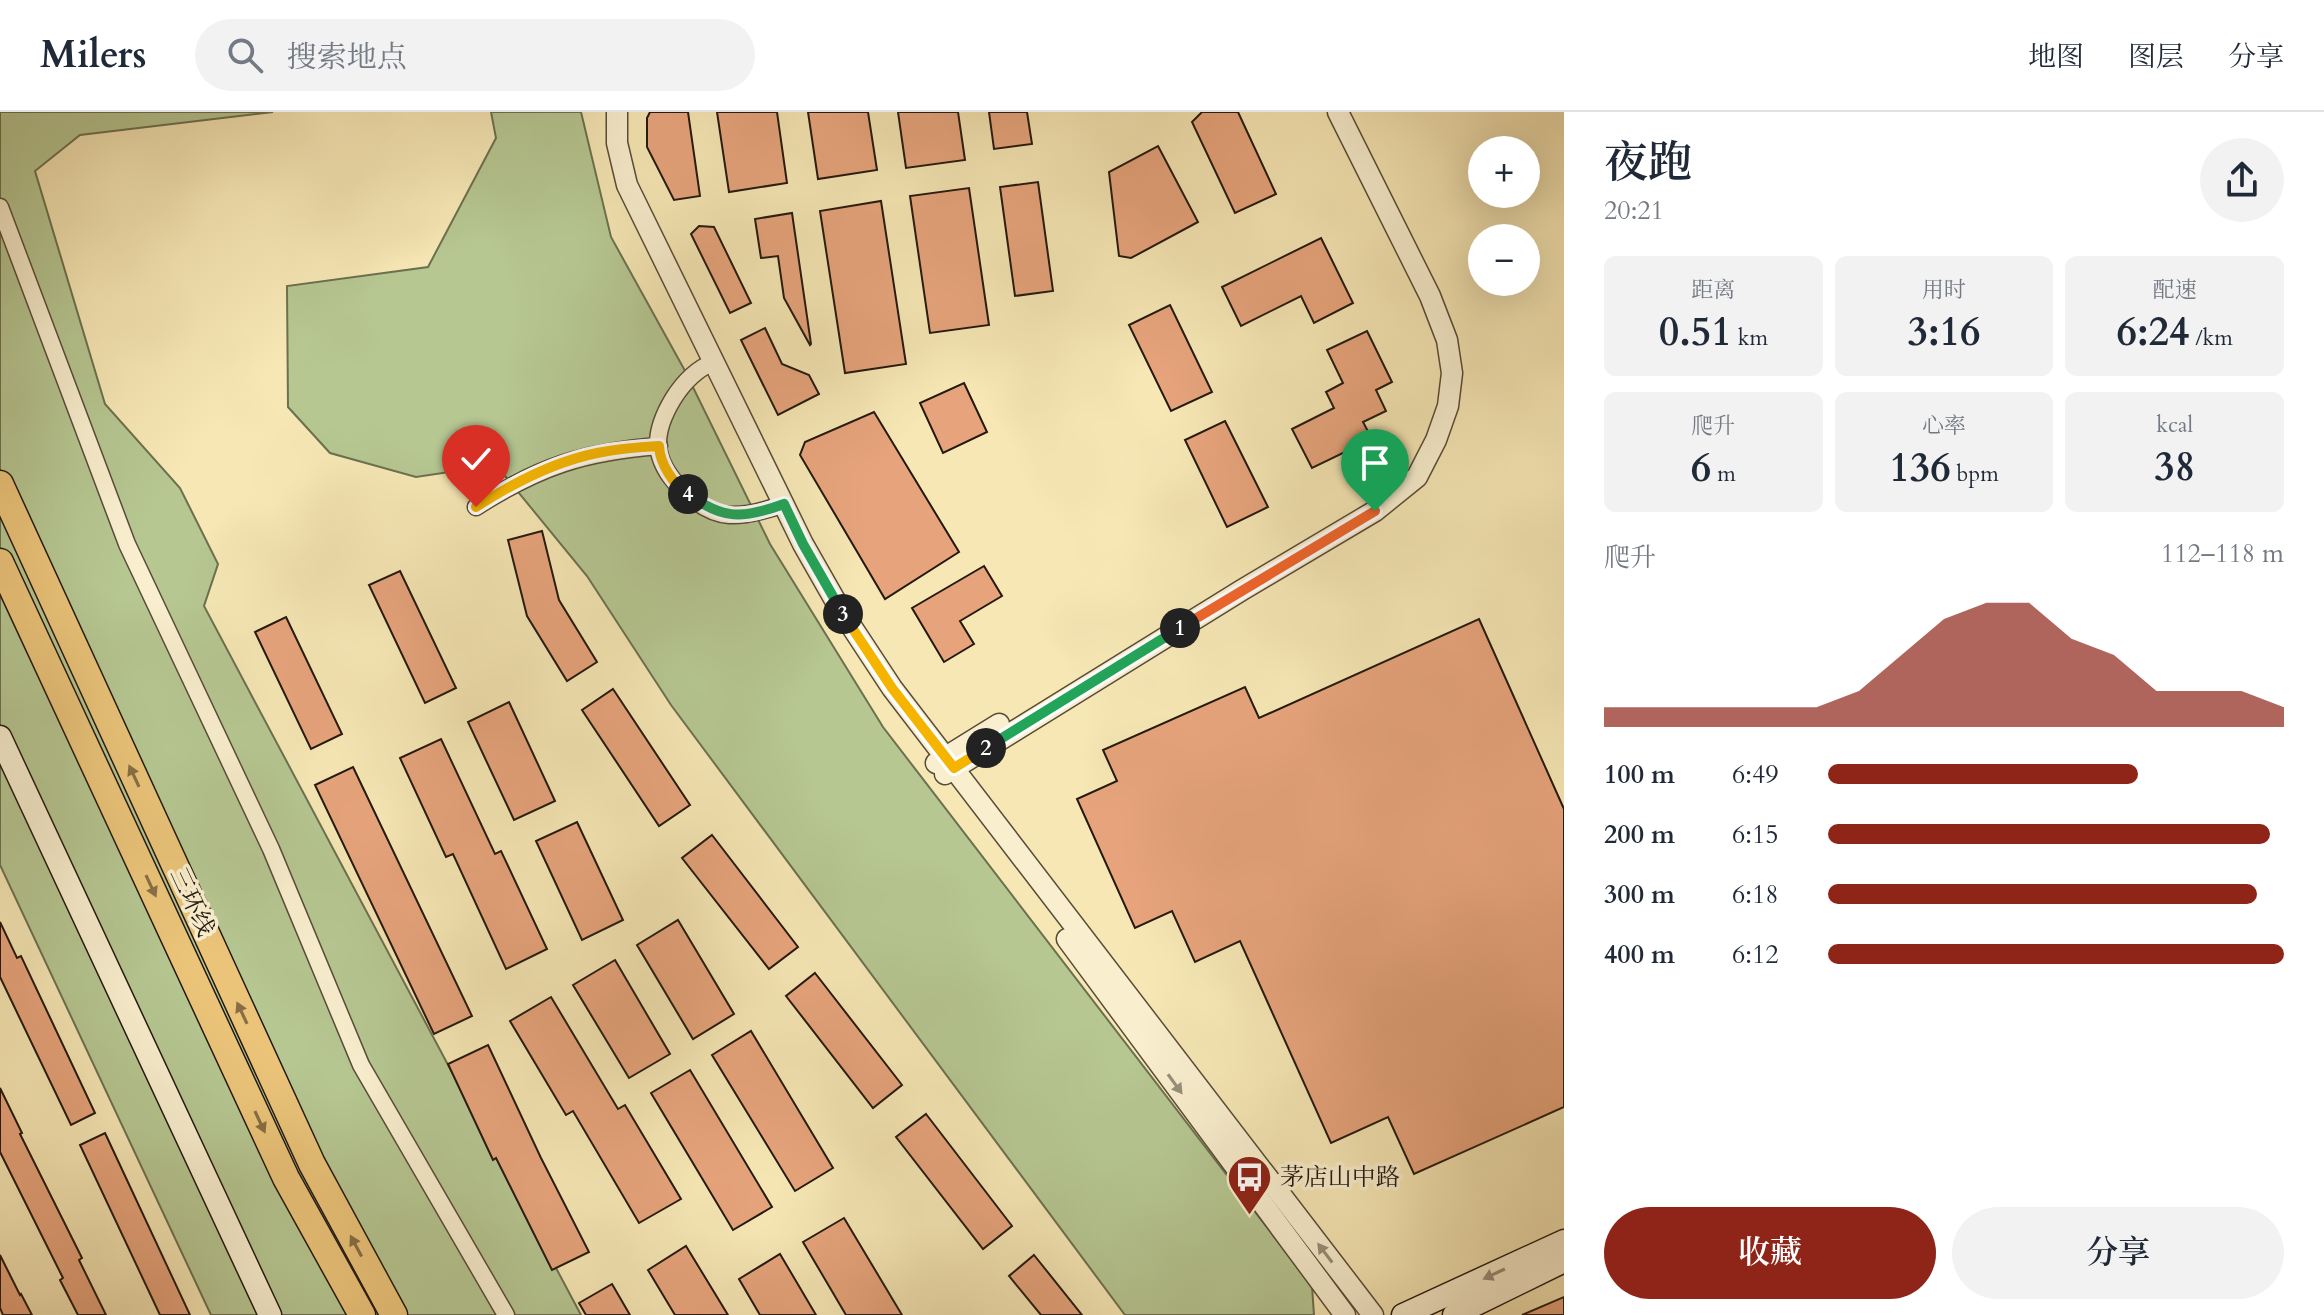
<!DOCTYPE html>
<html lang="zh">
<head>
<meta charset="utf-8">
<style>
	body { margin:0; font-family:Cardo,"Noto Serif SC",serif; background:#f2f2f3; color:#1f2937; height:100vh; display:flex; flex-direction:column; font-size:30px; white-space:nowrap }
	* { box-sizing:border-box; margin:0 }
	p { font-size:26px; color:#747a83 }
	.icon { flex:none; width:44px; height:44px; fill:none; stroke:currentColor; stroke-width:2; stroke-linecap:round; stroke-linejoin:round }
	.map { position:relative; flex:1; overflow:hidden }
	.drawer { display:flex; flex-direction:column; background:#fff; width:760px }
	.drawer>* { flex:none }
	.fabs { position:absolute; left:1468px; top:24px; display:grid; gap:16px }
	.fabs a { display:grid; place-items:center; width:72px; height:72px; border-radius:50%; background:#fff; box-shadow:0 8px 32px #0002; font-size:40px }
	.pin { position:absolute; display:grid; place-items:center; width:68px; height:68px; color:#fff; margin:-82px -34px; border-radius:50% 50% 50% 0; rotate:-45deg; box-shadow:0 0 8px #0007 }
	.pin .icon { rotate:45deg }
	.km { position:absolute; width:40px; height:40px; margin:-20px; border-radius:50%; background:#222; color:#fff; font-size:22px; line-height:40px; text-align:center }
	.round { display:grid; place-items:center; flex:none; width:84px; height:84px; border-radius:42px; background:#f2f2f3 }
	.head { display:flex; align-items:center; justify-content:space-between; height:136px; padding:0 40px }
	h1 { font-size:44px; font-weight:600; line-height:60px }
	.metrics { display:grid; grid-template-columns:repeat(3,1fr); gap:12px; height:136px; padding:8px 40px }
	.metrics div { display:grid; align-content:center; border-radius:12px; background:#f2f2f3; text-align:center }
	.metrics b { font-size:40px; font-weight:600 }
	.metrics small { font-size:22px; font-weight:400 }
	.metrics p { font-size:22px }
	.chart { height:224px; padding:16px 40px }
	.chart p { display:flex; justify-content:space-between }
	.chart svg { width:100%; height:144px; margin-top:8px; fill:#8f2418; opacity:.7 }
	.primary-button { display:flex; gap:16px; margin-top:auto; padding:16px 40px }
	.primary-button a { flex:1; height:92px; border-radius:48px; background:#8f2418; color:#fff; font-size:32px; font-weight:600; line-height:92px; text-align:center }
	.primary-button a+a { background:#f2f2f3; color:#1f2937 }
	ul { padding:0 40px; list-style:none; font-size:26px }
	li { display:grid; grid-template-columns:128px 96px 1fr; align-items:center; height:60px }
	li i { height:20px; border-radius:10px; background:#8f2418 }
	header { display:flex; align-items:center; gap:48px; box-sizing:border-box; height:112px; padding:0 40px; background:#fff; border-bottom:2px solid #e0e1e3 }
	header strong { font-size:38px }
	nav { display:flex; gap:44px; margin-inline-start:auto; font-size:28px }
	.search { width:560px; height:72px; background:#f2f2f3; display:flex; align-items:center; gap:20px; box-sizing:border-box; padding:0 28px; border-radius:44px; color:#747a83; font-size:30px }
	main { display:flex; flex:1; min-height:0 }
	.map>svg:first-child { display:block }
	.green { fill:#b6c792; stroke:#6c7050; stroke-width:2 }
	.building { fill:#e7a47c; stroke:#23190f; stroke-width:2 }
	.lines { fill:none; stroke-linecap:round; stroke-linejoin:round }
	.minor-casing { stroke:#584c38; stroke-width:19 }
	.tertiary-casing { stroke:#584c38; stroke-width:23 }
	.secondary-casing { stroke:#23190f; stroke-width:25 }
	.trunk-casing { stroke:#23190f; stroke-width:29 }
	.minor { stroke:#f9efcf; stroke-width:16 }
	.tertiary { stroke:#f9efcf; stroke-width:20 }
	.secondary { stroke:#f9efcf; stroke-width:22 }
	.trunk { stroke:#ebc47a; stroke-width:26 }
	.oneway { fill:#876e44 }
	.oneway2 { fill:#998f79 }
	.split-1-casing { stroke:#fff; stroke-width:16 }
	.split-2-casing { stroke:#fff; stroke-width:16 }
	.split-3-casing { stroke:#fff; stroke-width:16 }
	.split-4-casing { stroke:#fff; stroke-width:16 }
	.split-5-casing { stroke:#fff; stroke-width:16 }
	.split-1 { stroke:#f0652b; stroke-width:10 }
	.split-2 { stroke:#22a559; stroke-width:10 }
	.split-3 { stroke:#f5b400; stroke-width:10 }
	.split-4 { stroke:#22a559; stroke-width:10 }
	.split-5 { stroke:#f5b400; stroke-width:10 }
	.labels { text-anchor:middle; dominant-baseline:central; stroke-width:7; stroke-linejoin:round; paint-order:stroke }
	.street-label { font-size:24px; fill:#23190f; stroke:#f9efcf }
	.poi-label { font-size:24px; fill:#23190f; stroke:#f9efcf; text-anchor:start }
</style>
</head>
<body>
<header>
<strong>Milers</strong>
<div class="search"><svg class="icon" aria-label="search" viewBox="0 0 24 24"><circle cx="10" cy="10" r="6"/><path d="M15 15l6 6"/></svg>搜索地点</div>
<nav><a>地图</a><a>图层</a><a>分享</a></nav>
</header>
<main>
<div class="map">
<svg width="1564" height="1203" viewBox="0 0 1564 1203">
	<rect width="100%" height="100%" fill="#f6e7b5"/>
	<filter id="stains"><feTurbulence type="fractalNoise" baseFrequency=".0025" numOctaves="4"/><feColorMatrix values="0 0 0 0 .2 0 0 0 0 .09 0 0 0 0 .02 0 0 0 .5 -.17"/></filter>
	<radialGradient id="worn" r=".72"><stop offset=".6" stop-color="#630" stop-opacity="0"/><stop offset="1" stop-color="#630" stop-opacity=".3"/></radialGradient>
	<!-- green -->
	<g class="green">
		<polygon points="0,0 273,0 80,23 35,59 105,292 180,376 218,452 204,494 581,1203 211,1203 0,753"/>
		<polygon points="491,0 581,0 611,125 684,257 770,432 883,615 1312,1174 1314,1203 1125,1203 671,593 587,464 496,353 416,365 330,341 288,295 287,174 428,155 496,26"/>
	</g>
	<!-- building -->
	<g class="building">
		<polygon points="650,0 688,0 700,84 674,88 647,35 647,6"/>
		<polygon points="717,0 777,0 787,71 729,80"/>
		<polygon points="808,0 868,0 877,58 818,67"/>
		<polygon points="898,0 958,0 965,48 906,56"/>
		<polygon points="989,0 1027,0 1032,32 994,37"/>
		<polygon points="1202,0 1238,0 1276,82 1235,101 1192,10"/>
		<polygon points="1158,34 1198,110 1131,146 1119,144 1109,60"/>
		<polygon points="1038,70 1053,179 1015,184 1000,75"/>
		<polygon points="969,76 989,213 930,221 910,84"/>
		<polygon points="881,89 906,252 845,261 820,99"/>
		<polygon points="792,101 811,232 810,233 784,186 778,144 761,146 755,107"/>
		<polygon points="699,114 714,115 751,191 730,201 691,122"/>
		<polygon points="1321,126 1353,191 1314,211 1301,184 1241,214 1222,175"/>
		<polygon points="1170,193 1212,280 1171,299 1129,213"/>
		<polygon points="765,216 782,252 809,263 819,282 778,303 741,228"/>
		<polygon points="1367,219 1392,270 1376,278 1386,299 1363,310 1372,327 1312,356 1292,317 1334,296 1326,280 1343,271 1327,238"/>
		<polygon points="964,271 987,320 943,341 920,291"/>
		<polygon points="874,300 959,440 885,487 800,343 805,330"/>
		<polygon points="1225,309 1268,395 1227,415 1185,328"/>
		<polygon points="542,419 559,488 597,550 567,569 527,504 508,428"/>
		<polygon points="984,454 1002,484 960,509 974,532 944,550 912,496"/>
		<polygon points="400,459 456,576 425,591 369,473"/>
		<polygon points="286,505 342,622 311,637 255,520"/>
		<polygon points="1479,507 1564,697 1564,995 1414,1062 1388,1005 1331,1031 1240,829 1195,850 1172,799 1135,816 1077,687 1117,669 1103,638 1245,575 1259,606"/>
		<polygon points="613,577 690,693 659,714 582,598"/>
		<polygon points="509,590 555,689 514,708 468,610"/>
		<polygon points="441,627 495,742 501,739 547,837 506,857 453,742 446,745 400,646"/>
		<polygon points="353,655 472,904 434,922 315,673"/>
		<polygon points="577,710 623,808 582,828 536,729"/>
		<polygon points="712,723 798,835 769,857 682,746"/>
		<polygon points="678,808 734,902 693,927 637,833"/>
		<polygon points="0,810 17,846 21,844 95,1001 71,1013 0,865"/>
		<polygon points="615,848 670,942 629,966 573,873"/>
		<polygon points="815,861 902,973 873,996 786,884"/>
		<polygon points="551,885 618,997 625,993 681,1087 639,1111 573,999 566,1003 510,909"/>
		<polygon points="751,919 833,1056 795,1079 712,943"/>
		<polygon points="488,933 541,1046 589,1140 552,1158 496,1046 493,1048 448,952"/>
		<polygon points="690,958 772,1095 733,1118 651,981"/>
		<polygon points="0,976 22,1021 20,1022 82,1146 79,1148 106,1203 78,1203 60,1168 63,1166 0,1040"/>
		<polygon points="926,1002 1012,1114 983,1137 896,1025"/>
		<polygon points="105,1021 190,1203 160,1203 80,1033"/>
		<polygon points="844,1106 902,1203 846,1203 803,1130"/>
		<polygon points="686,1134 728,1203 675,1203 648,1158"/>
		<polygon points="780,1142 816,1203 760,1203 739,1167"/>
		<polygon points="0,1143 20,1183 21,1182 32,1203 3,1203 0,1196"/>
		<polygon points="1034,1143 1082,1203 1041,1203 1009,1164"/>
		<polygon points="612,1172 630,1203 586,1203 579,1191"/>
		<polygon points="1564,1185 1564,1203 1522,1203"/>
	</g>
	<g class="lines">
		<defs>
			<g id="minor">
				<polyline points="0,95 127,432 271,737 361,953 506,1203"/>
				<path d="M 714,250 C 696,257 683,271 673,287 C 664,302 655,321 659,340 C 665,368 701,401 729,403 C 747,404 767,398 784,392"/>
				<path d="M 476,395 C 540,354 584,340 659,334"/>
			</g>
			<g id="tertiary">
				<polyline points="617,0 617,31 627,73 803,432 840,497 892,576 1373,1203"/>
				<polyline points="936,651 999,612"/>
				<polyline points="945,662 1242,478 1375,399 1417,365 1436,328 1448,294 1452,261 1447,228 1430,184 1338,0"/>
				<polyline points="1067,827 1345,1203"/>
			</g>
			<g id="secondary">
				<polyline points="0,625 270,1203"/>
				<polyline points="1403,1203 1564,1129"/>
				<polyline points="1454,1203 1564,1149"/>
			</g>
			<g id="trunk">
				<polyline points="0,372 312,1052 394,1203"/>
				<polyline points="0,450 286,1066 362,1203"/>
			</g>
		</defs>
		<!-- minor casing -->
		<use href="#minor" class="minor-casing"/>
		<!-- tertiary casing -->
		<use href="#tertiary" class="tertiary-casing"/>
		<!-- secondary casing -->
		<use href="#secondary" class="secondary-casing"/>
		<!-- trunk casing -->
		<use href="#trunk" class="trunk-casing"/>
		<!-- minor -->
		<use href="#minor" class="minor"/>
		<!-- tertiary -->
		<use href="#tertiary" class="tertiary"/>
		<!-- secondary -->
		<use href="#secondary" class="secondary"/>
		<!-- trunk -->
		<use href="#trunk" class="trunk"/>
	</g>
	<!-- one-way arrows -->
	<defs><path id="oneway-solid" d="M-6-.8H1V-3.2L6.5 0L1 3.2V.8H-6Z" transform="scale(2)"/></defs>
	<g class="oneway">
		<use href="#oneway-solid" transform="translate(134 664) rotate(-115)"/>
		<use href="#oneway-solid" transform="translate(151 774) rotate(65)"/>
		<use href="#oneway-solid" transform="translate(242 901) rotate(-115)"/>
		<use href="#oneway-solid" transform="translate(260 1010) rotate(65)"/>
		<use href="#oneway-solid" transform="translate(356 1134) rotate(-118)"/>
	</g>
	<g class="oneway2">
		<use href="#oneway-solid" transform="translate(1175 972) rotate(54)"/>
		<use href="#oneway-solid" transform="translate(1325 1141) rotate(-127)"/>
		<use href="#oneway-solid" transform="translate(1494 1162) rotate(155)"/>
	</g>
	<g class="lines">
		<defs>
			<polyline id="split-1" points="1180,516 1375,399"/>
			<polyline id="split-2" points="986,636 1180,516"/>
			<polyline id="split-3" points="843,502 892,576 954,656 986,636"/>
			<path id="split-4" d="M 688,382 C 723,408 743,407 784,392 L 803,432 L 843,502"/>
			<path id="split-5" d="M 476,395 C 513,371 553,350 597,341 C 617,337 639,335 659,334 C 660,352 673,372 688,382"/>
		</defs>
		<!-- split-1 casing -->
		<use href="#split-1" class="split-1-casing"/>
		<!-- split-2 casing -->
		<use href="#split-2" class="split-2-casing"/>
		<!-- split-3 casing -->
		<use href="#split-3" class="split-3-casing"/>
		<!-- split-4 casing -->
		<use href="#split-4" class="split-4-casing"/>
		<!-- split-5 casing -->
		<use href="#split-5" class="split-5-casing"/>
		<!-- split-1 -->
		<use href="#split-1" class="split-1"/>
		<!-- split-2 -->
		<use href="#split-2" class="split-2"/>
		<!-- split-3 -->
		<use href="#split-3" class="split-3"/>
		<!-- split-4 -->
		<use href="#split-4" class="split-4"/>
		<!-- split-5 -->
		<use href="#split-5" class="split-5"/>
	</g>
	<!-- icons -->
	<defs>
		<symbol id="bus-pin" viewBox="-11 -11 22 30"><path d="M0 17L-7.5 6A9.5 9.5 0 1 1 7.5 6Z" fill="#8f2418" stroke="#f9efcf"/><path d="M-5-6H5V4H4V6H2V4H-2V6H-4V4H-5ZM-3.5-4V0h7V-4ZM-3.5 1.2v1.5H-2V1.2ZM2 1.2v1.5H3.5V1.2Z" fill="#fff"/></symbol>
	</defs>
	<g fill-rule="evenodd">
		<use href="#bus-pin" x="1224" y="1040" width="51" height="69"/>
	</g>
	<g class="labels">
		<!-- street labels -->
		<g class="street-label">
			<text transform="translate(192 790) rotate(65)">三环线</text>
		</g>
		<!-- poi labels -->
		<g class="poi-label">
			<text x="1280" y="1065">茅店山中路</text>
		</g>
	</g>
	<rect width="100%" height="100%" filter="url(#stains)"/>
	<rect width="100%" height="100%" fill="url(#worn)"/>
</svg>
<div class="fabs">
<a>+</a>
<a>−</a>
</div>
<div class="pin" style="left:1375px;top:399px;background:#1e9e55"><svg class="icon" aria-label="arrive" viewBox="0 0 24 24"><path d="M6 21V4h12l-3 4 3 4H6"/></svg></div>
<div class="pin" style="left:476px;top:395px;background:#d93025"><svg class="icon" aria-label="check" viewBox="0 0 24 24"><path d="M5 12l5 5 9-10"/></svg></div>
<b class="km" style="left:1180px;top:516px">1</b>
<b class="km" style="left:986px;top:636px">2</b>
<b class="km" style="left:843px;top:502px">3</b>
<b class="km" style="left:688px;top:382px">4</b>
</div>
<section class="drawer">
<div class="head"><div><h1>夜跑</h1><p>20:21</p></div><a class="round"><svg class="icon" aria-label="share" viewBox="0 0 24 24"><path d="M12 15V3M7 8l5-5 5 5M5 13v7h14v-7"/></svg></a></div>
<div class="metrics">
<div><p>距离</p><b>0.51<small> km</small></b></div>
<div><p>用时</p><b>3:16</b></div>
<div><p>配速</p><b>6:24<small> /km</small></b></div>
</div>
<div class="metrics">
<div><p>爬升</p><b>6<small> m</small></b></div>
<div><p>心率</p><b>136<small> bpm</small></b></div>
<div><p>kcal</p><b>38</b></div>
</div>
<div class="chart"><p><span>爬升</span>112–118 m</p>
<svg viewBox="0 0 160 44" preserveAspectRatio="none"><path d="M0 44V38L10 38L20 38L30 38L40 38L50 38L60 33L70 22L80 11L90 6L100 6L110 17L120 22L130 33L140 33L150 33L160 38V44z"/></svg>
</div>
<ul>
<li><b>100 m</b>6:49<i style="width:68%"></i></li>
<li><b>200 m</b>6:15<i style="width:97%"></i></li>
<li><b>300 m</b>6:18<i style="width:94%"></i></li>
<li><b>400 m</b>6:12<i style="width:100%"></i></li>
</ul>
<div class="primary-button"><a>收藏</a><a>分享</a></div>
</section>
</main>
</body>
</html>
